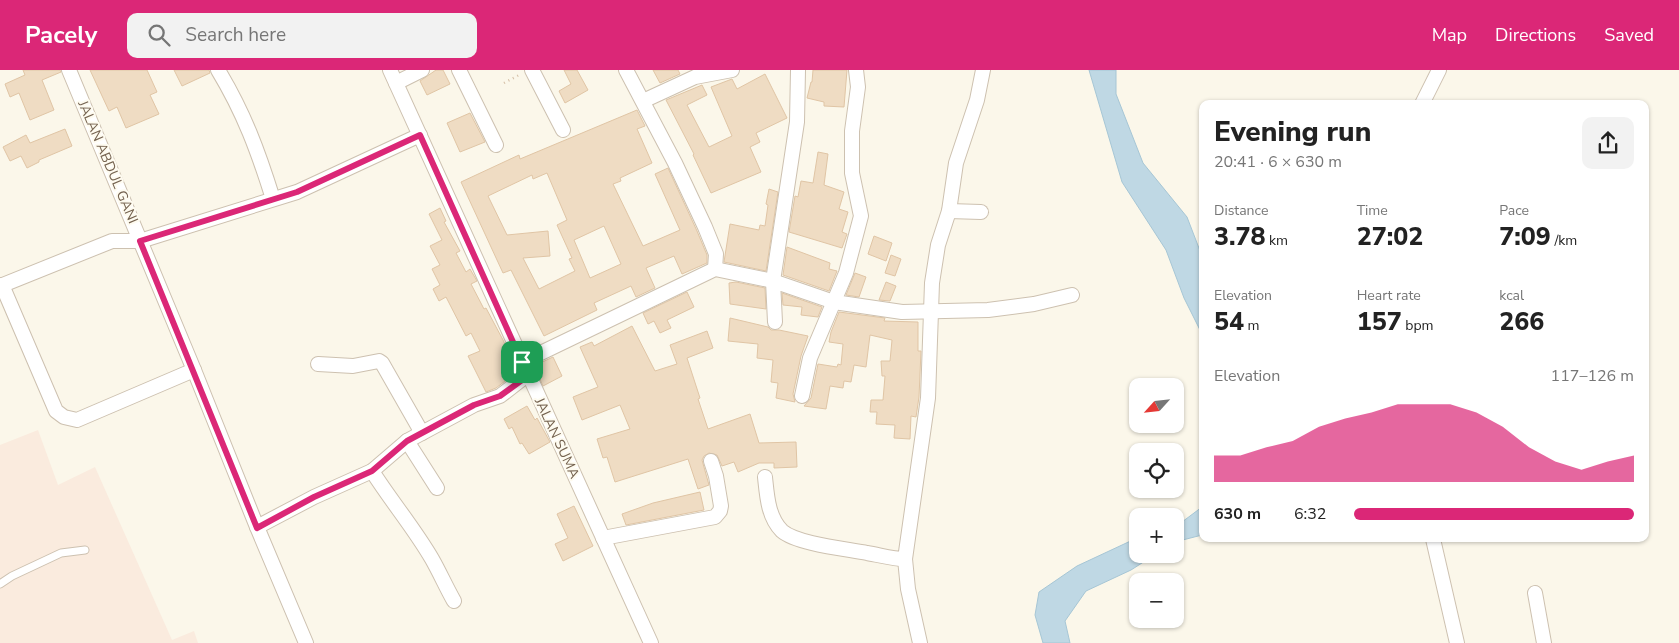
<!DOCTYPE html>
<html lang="en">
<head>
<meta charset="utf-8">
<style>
	body { margin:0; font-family:"Nunito Sans",sans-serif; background:#f2f2f2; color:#222; height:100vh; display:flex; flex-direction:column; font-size:19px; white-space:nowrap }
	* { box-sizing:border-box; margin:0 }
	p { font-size:16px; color:#767676 }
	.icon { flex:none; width:28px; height:28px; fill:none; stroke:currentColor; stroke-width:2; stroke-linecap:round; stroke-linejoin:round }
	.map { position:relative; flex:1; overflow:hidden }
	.drawer { position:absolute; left:1199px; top:30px; width:450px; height:442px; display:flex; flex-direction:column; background:#fff; border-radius:10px; box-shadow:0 1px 4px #0004 }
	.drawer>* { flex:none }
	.needle { width:32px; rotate:243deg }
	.buttons { position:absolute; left:1129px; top:308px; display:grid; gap:10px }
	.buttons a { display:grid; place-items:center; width:55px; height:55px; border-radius:10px; background:#fff; box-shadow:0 1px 4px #0004; font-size:25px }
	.pin { position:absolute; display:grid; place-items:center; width:42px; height:42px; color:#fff; margin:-21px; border-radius:10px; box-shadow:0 2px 8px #0006 }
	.round { display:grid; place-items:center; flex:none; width:52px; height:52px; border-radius:10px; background:#f2f2f2 }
	.summary { display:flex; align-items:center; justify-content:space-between; height:85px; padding:0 15px }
	h1 { font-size:28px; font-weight:800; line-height:38px }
	.stats { display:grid; grid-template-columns:repeat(3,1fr); gap:8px; height:85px; padding:5px 15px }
	.stats div { display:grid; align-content:center }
	.stats b { font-size:25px; font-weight:800 }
	.stats small { font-size:14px; font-weight:400 }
	.stats p { font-size:14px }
	.chart { height:140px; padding:10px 15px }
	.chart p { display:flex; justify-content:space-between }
	.chart svg { width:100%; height:90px; margin-top:5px; fill:#db2777; opacity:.7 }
	ul { padding:0 15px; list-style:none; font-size:16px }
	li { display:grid; grid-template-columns:80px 60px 1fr; align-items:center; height:38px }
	li i { height:12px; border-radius:6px; background:#db2777 }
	header { display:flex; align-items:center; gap:30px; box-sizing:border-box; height:70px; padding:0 25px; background:#db2777; color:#fff }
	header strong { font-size:24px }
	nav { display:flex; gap:28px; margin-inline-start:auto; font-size:18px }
	.search { width:350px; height:45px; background:#f2f2f2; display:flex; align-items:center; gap:12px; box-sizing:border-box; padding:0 18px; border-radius:10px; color:#767676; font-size:19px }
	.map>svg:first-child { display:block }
	.commercial { fill:#faebde }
	.water { fill:#bfd8e4; stroke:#a6c6d5 }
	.building { fill:#efdcc3; stroke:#e0c5a5; fill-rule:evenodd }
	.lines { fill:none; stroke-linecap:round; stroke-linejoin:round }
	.lane-casing { stroke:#cdc1b0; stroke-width:9 }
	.street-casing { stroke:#cdc1b0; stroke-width:16 }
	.path { stroke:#d4bfa6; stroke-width:2.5; stroke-dasharray:1 4; stroke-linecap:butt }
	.lane { stroke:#fff; stroke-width:7 }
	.street { stroke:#fff; stroke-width:14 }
	.route-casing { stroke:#fff; stroke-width:10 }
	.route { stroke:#db2777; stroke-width:6 }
	.labels { text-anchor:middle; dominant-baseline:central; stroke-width:4; stroke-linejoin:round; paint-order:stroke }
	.street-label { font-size:14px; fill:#74624f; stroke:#fefbf0 }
</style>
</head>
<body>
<header>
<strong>Pacely</strong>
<div class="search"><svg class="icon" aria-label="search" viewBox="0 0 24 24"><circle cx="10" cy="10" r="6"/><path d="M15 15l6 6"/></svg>Search here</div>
<nav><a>Map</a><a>Directions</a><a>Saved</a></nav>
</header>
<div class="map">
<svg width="1679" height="573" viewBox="0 0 1679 573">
	<rect width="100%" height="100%" fill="#fbf7ea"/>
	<!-- commercial -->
	<polygon class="commercial" points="38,360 58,415 95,397 172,570 194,561 198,573 0,573 0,375"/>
	<!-- water -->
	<g class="water">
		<polygon points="1089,0 1116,0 1116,24 1143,93 1187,147 1202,186 1202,264 1184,228 1166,180 1122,112"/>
		<polygon points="1202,437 1202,465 1175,472 1175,455 1182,452"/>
		<polygon points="1137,468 1138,484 1156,484 1131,500 1086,521 1065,551 1070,573 1043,573 1035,545 1039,522 1077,496"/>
	</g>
	<!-- building -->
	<g class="building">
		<polygon points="23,0 60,0 61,2 42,10 54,40 30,50 19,23 10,27 5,14 25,5"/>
		<polygon points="90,0 147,0 157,22 150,25 159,44 126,58 117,37 109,41"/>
		<polygon points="174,0 209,0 210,3 182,16"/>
		<polygon points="436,0 443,0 450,14 427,25 420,11"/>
		<polygon points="564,0 577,0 588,20 565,33 559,21 571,14"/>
		<polygon points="653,0 678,0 680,4 660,13"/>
		<polygon points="813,0 847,0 844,37 824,36 824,32 807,28 811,12 812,12"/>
		<polygon points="765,4 787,48 756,63 760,72 750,77 761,102 711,123 693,85 694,84 666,30 702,15 707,25 687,35 709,77 732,66 711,17 732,9 737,19"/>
		<path d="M 637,40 L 645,56 L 637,59 L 652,93 L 620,108 L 621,111 L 613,114 L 643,176 L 680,160 L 655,104 L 668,98 L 697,161 L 707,185 L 707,193 L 682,204 L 674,186 L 646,198 L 655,218 L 636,227 L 631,216 L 594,233 L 597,240 L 544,266 L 511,200 L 503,203 L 461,112 L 519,85 L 520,89 ZM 547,103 L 567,150 L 557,155 L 572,188 L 569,189 L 575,201 L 539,219 L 523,188 L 550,186 L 548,161 L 507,165 L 488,126 L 532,105 L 533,109 ZM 604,156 L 621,194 L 590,208 L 574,170 Z"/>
		<polygon points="470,43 485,72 460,82 447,53"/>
		<polygon points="65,59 72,76 39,90 39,92 27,98 21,86 10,91 3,77 26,65 30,73"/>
		<polygon points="818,82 828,84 824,115 844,122 839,139 848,142 842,162 847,164 842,178 789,162 795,126 798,127 801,111 813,113"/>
		<polygon points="769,119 778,122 766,201 724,192 730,154 759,160 760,155 765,156 768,135 766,134"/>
		<polygon points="440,138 446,151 444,152 460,181 456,183 466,202 470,199 477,211 471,214 484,239 486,238 503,270 513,292 513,305 496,318 486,322 468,286 480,281 471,263 466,266 446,227 439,231 433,219 440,215 432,199 440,195 430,176 442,170 429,144"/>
		<polygon points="874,166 892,173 886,191 868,184"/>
		<polygon points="787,177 830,193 829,199 837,201 829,221 783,205"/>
		<polygon points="891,185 901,189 895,206 885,203"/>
		<polygon points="855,203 866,207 859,227 846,225"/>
		<polygon points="736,212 765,218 766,239 730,234 729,213"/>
		<polygon points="886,212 896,216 890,231 879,230"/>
		<polygon points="687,222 694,237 667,250 671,258 660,263 654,251 648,254 643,243"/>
		<polygon points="782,223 822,237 818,247 801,245 802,237 783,235"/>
		<polygon points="839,242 885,248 884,251 918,252 918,281 921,281 919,327 916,347 911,346 910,369 894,368 895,355 876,354 877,342 870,342 871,330 883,330 885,306 882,306 881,291 890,291 892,270 870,265 866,297 854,295 851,312 844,311 843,318 830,316 826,339 804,336 811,328 818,294 837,297 838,294 841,295 843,274 829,272 831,262"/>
		<polygon points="730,248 768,257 771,260 779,260 808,266 801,286 793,324 795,332 776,328 778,313 771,312 773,290 757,288 758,274 728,271"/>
		<polygon points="632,256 655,301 677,294 670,275 707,261 713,278 687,288 700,328 698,329 708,359 750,344 759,373 796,372 797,397 774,398 774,393 759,393 738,402 734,392 722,396 717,385 709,383 704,386 702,390 709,415 698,419 688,389 615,412 607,387 603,388 597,369 630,359 620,335 582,350 573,327 598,317 580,277 592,272 594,276"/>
		<polygon points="553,287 562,306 543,316 534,296"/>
		<polygon points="527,336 535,350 537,348 550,372 529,384 522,373 520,374 512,357 509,359 504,349"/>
		<polygon points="700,422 704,440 626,455 622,444 653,433"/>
		<polygon points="574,436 593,476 563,491 555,474 568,468 557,444"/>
	</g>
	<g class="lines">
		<defs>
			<polyline id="lane" points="0,514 12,506 61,483 85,480"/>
			<g id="street">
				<polyline points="69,0 194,300 257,457 306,573"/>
				<path d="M 218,0 C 244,43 258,81 273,129"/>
				<polyline points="390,0 651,573"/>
				<polyline points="459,0 496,75"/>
				<polyline points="532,0 563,60"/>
				<polyline points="626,0 675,93 705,157 716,184 715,199"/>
				<polyline points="396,13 422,0"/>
				<polyline points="643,31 695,7 732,0"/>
				<polyline points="1422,34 1439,0"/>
				<polyline points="949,141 981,142"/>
				<polyline points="2,215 56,341 64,347 77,350 194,300"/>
				<polyline points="0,216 112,171 140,171 297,122 420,65"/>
				<polyline points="775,252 773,211 834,232 902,242 988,240 1034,234 1072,225"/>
				<polyline points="318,294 353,296 379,291 382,293 422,363"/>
				<polyline points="802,326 810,288 846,203 861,146 852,103 852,61 858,17 856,0"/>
				<polyline points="407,371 437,418"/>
				<path d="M 372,401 C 391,431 414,458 432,489 C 440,503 446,517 454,531"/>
				<path d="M 765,407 C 767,426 768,447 782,461 C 797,474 847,479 867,483 C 880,485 892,489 905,489 L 928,328 L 932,213 L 938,175 L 949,141 L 956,93 L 977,30 L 983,0"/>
				<polyline points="257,457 314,427 372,401 407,371 474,335 500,326 522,309 522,292 715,199 773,211 797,52 798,0"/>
				<polyline points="603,468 715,447 720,441 721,436 716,406 711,391"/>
				<polyline points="1433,469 1457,573"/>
				<polyline points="905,489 908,519 920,573"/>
				<polyline points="1535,523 1544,573"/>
			</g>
		</defs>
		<!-- lane casing -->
		<use href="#lane" class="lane-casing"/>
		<!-- street casing -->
		<use href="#street" class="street-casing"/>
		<!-- path -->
		<polyline class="path" points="504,13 521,4"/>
		<!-- lane -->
		<use href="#lane" class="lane"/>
		<!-- street -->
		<use href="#street" class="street"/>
	</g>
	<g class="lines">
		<defs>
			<polygon id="route" points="420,65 522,292 522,310 500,326 474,335 407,371 372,401 314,427 257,458 140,171 297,122"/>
		</defs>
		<!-- route casing -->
		<use href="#route" class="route-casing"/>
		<!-- route -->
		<use href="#route" class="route"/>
	</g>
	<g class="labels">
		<!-- street labels -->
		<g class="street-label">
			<text transform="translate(108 92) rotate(67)">JALAN ABDUL GANI</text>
			<text transform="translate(557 368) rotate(65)">JALAN SUMA</text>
		</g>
	</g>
</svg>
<div class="buttons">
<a><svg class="needle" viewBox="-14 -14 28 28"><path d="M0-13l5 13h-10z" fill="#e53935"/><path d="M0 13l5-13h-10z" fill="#767676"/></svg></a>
<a><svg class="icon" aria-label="locate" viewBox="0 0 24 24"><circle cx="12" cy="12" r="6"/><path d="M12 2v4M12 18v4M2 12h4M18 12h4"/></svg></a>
<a>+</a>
<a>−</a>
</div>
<div class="pin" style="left:522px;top:292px;background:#1e9e55"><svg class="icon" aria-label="arrive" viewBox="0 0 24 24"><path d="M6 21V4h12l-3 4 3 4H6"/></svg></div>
<section class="drawer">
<div class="summary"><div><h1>Evening run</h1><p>20:41 · 6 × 630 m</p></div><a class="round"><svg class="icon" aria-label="share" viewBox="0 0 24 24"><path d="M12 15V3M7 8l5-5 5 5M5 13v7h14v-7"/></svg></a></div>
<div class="stats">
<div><p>Distance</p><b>3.78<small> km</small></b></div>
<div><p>Time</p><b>27:02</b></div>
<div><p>Pace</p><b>7:09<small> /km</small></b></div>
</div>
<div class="stats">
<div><p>Elevation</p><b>54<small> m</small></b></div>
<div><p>Heart rate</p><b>157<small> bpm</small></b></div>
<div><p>kcal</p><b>266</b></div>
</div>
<div class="chart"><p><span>Elevation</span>117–126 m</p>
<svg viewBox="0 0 160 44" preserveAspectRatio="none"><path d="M0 44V31L10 31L20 27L30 24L40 17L50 13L60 10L70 6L80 6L90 6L100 10L110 17L120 27L130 34L140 38L150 34L160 31V44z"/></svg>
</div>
<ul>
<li><b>630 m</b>6:32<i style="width:100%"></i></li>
</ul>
</section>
</div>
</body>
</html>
